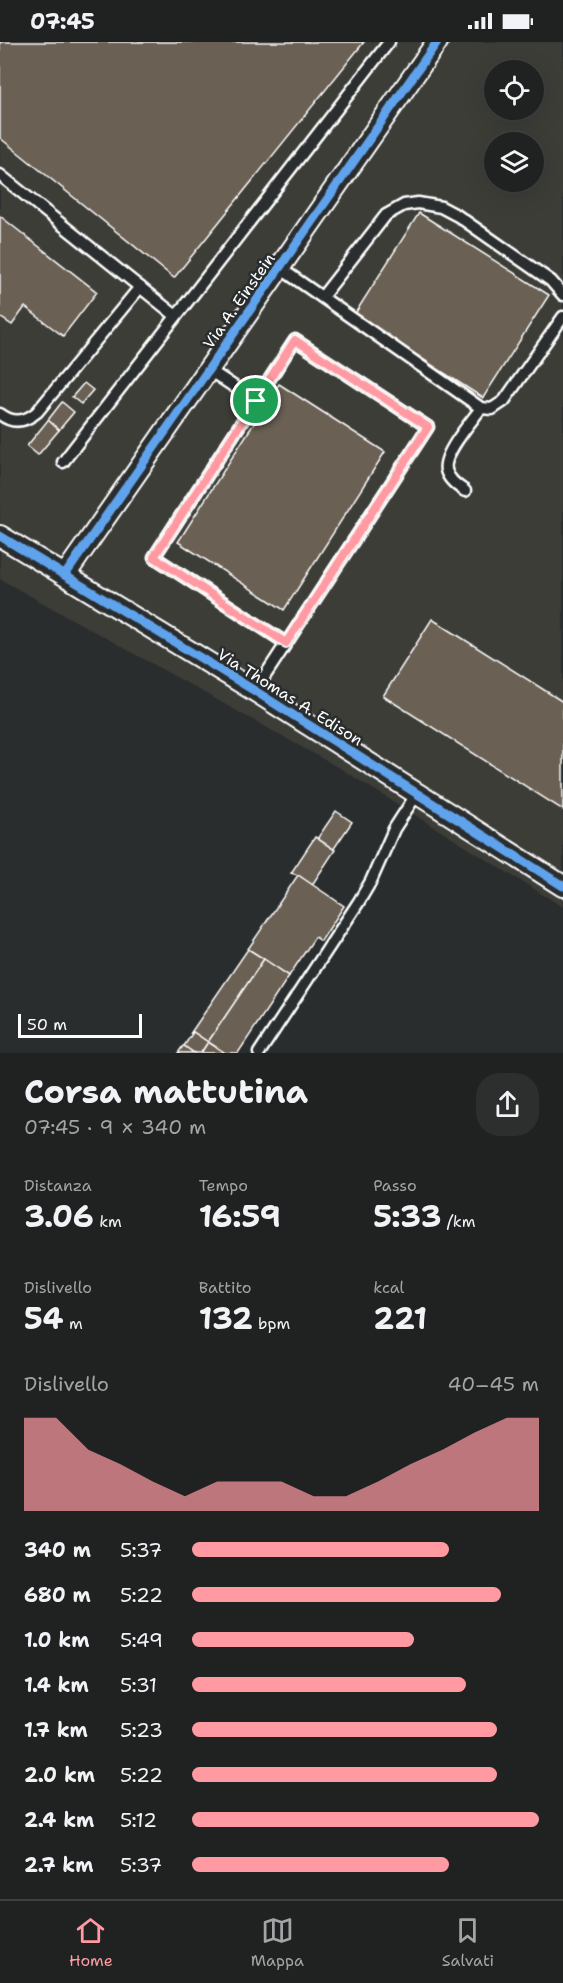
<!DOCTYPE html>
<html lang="it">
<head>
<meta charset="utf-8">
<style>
	body { margin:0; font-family:"Shantell Sans",sans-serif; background:#2d2f2f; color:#f1f3f6; height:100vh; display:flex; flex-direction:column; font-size:22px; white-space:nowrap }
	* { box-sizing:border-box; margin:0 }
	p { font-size:20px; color:#a2a4a5 }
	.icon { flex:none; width:33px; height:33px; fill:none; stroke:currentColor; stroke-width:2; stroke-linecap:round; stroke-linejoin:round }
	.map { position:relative; height:1011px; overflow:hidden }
	.drawer { display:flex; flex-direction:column; background:#202222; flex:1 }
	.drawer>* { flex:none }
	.tools { position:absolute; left:484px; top:18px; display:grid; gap:12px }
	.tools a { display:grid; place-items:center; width:60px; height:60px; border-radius:50%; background:#202222; box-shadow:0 6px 24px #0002,0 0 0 2px #3d3f40; font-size:30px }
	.scale { position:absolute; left:18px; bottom:15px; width:124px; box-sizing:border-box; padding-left:6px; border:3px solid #fff; border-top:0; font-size:16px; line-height:21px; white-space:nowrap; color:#fff; -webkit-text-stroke:4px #2a2d2e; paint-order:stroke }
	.pin { position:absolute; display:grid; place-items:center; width:51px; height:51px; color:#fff; margin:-26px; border:3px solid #fff; border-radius:50%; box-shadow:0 2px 6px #0007 }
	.round { display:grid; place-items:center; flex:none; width:63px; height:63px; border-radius:24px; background:#2d2f2f }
	.head { display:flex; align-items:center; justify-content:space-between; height:102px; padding:0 24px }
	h1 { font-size:33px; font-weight:700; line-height:45px }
	.stats { display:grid; grid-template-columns:repeat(3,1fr); gap:9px; height:102px; padding:6px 24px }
	.stats div { display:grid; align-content:center }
	.stats b { font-size:30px; font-weight:700 }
	.stats small { font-size:16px; font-weight:400 }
	.stats p { font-size:16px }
	.chart { height:168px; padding:12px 24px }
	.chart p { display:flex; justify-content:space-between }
	.chart svg { width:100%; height:108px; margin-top:6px; fill:#ff9aa2; opacity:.7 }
	ul { padding:0 24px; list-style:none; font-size:20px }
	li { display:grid; grid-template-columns:96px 72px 1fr; align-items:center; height:45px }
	li i { height:15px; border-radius:8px; background:#ff9aa2 }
	.status { display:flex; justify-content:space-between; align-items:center; height:42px; padding:0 30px; background:#202222; direction:ltr }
	.status svg { height:16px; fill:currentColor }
	.tab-bar { display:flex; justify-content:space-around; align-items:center; height:84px; border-top:2px solid #3d3f40; background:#202222; font-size:16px; color:#a2a4a5 }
	.tab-bar a { display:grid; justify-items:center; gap:3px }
	.tab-bar .selected { color:#ff9aa2 }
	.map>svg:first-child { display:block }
	.built { fill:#3e3d39; fill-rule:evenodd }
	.building { fill:#6b6153; stroke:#fff; stroke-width:1.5 }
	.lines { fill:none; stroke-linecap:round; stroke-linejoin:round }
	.service-casing { stroke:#fff; stroke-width:15 }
	.minor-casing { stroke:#fff; stroke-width:24 }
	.service { stroke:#2a2d2e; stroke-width:10 }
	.minor { stroke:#2a2d2e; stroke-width:20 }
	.cycleway-casing { stroke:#2a2d2e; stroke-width:13 }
	.cycleway { stroke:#60a3ed; stroke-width:9 }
	.route-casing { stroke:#fff; stroke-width:12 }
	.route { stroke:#ff9aa2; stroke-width:8 }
	.labels { text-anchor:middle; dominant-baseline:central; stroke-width:5; stroke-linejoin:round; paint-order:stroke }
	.street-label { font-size:16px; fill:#fff; stroke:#2a2d2e }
</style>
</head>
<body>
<div class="status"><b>07:45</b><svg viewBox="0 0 49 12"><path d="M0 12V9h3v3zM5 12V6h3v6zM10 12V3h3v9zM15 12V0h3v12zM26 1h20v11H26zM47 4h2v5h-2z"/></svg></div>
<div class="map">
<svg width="563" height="1011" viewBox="0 0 563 1011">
	<rect width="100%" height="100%" fill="#2a2d2e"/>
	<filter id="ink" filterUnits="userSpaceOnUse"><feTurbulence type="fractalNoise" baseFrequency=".0167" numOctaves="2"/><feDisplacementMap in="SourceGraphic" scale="12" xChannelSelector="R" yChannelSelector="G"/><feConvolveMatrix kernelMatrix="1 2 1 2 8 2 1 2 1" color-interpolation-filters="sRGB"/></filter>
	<g filter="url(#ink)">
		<!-- built -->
		<path class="built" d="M 0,0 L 563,0 L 563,865 L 341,727 L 0,537 ZM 495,28 L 534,28 L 534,68 L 495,68 ZM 495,100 L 534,100 L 534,140 L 495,140 Z"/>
		<!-- building -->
		<g class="building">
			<polygon points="0,0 364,0 174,236 0,96"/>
			<polygon points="419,171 549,253 483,356 354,273"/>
			<polygon points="0,174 97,250 63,294 25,265 12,283 0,275"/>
			<polygon points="84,341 93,348 81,362 72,355"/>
			<polygon points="279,342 385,410 284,568 178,500"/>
			<polygon points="62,360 74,370 59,388 48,378"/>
			<polygon points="48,378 59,388 38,413 27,404"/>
			<polygon points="432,577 563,660 563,768 383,654"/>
			<polygon points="336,769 352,780 333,808 317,797"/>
			<polygon points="315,795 335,808 312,843 298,833 291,831"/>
			<polygon points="298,833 344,864 321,899 315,895 289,934 248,907"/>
			<polygon points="248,907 264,917 208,1000 193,990 190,992"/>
			<polygon points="264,917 289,934 238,1011 225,1011 208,1000"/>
			<polygon points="193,990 208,1000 201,1011 194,1011 184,1004"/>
			<polygon points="208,1000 225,1011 201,1011"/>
			<polygon points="183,1004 184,1004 194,1011 178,1011"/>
		</g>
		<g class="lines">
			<defs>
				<g id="service">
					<polyline points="0,133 176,274"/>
					<polyline points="280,226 481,366 492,367 504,359 563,275"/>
					<polyline points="322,255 386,173 404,163 418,161 441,165 458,174 551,239 563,253"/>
					<polyline points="209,328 256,359"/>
					<path d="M 0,372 C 13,382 25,380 37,370 L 140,245"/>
					<polyline points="63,420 389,0"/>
					<path d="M 465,449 C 457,444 448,437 446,428 C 442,412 472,379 481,366"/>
					<polyline points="255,649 428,385 295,298 154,515 286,601"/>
					<polyline points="259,1011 358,861 371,839 394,787 416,753"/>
				</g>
				<g id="minor">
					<polyline points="0,494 255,649 563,844"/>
					<polyline points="65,533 437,0"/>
				</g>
			</defs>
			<!-- service casing -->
			<use href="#service" class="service-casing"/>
			<!-- minor casing -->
			<use href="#minor" class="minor-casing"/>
			<!-- service -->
			<use href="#service" class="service"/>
			<!-- minor -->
			<use href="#minor" class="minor"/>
			<defs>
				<g id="cycleway">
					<polyline points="0,494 255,649 563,844"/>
					<polyline points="65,533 437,0"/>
				</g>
			</defs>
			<!-- cycleway casing -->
			<use href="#cycleway" class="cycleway-casing"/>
			<!-- cycleway -->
			<use href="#cycleway" class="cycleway"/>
		</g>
	</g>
	<g class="lines" filter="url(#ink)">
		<defs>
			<polygon id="route" points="295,298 428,385 286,601 154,515"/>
		</defs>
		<!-- route casing -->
		<use href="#route" class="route-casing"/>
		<!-- route -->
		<use href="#route" class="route"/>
	</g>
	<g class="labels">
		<!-- street labels -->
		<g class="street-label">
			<text transform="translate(239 259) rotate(-55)">Via A. Einstein</text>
			<text transform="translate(290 655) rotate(32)">Via Thomas A. Edison</text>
		</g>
	</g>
</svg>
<div class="tools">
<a><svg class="icon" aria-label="locate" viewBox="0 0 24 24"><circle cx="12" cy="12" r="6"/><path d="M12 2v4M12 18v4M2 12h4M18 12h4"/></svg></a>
<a><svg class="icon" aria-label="layers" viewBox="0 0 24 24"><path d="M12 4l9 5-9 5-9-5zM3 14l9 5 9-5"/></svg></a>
</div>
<div class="scale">50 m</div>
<div class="pin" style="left:256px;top:359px;background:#1e9e55"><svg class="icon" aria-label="arrive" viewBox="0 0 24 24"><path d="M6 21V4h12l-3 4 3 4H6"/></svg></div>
</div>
<section class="drawer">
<div class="head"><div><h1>Corsa mattutina</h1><p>07:45 · 9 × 340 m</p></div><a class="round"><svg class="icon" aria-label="share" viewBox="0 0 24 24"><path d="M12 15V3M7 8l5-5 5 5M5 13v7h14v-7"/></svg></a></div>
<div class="stats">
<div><p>Distanza</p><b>3.06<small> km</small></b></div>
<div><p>Tempo</p><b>16:59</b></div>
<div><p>Passo</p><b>5:33<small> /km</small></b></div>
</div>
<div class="stats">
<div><p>Dislivello</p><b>54<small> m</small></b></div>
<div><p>Battito</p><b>132<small> bpm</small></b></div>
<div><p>kcal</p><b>221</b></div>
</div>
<div class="chart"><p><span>Dislivello</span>40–45 m</p>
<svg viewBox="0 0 160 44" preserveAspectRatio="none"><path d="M0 44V6L10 6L20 19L30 25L40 32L50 38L60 32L70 32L80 32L90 38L100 38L110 32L120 25L130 19L140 12L150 6L160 6V44z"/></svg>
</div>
<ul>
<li><b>340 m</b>5:37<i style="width:74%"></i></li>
<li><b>680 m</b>5:22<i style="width:89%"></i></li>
<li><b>1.0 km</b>5:49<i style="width:64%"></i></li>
<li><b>1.4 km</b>5:31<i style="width:79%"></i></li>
<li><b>1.7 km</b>5:23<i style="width:88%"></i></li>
<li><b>2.0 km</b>5:22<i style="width:88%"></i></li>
<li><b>2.4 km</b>5:12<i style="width:100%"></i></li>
<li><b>2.7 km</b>5:37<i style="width:74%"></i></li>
</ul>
</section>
<nav class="tab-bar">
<a class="selected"><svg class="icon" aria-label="home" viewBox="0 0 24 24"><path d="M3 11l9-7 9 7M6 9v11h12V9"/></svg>Home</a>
<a><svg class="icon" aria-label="map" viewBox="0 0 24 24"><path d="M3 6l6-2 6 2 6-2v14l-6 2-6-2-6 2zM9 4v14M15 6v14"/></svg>Mappa</a>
<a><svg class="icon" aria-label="saved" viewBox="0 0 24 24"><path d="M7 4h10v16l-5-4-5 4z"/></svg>Salvati</a>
</nav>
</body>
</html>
